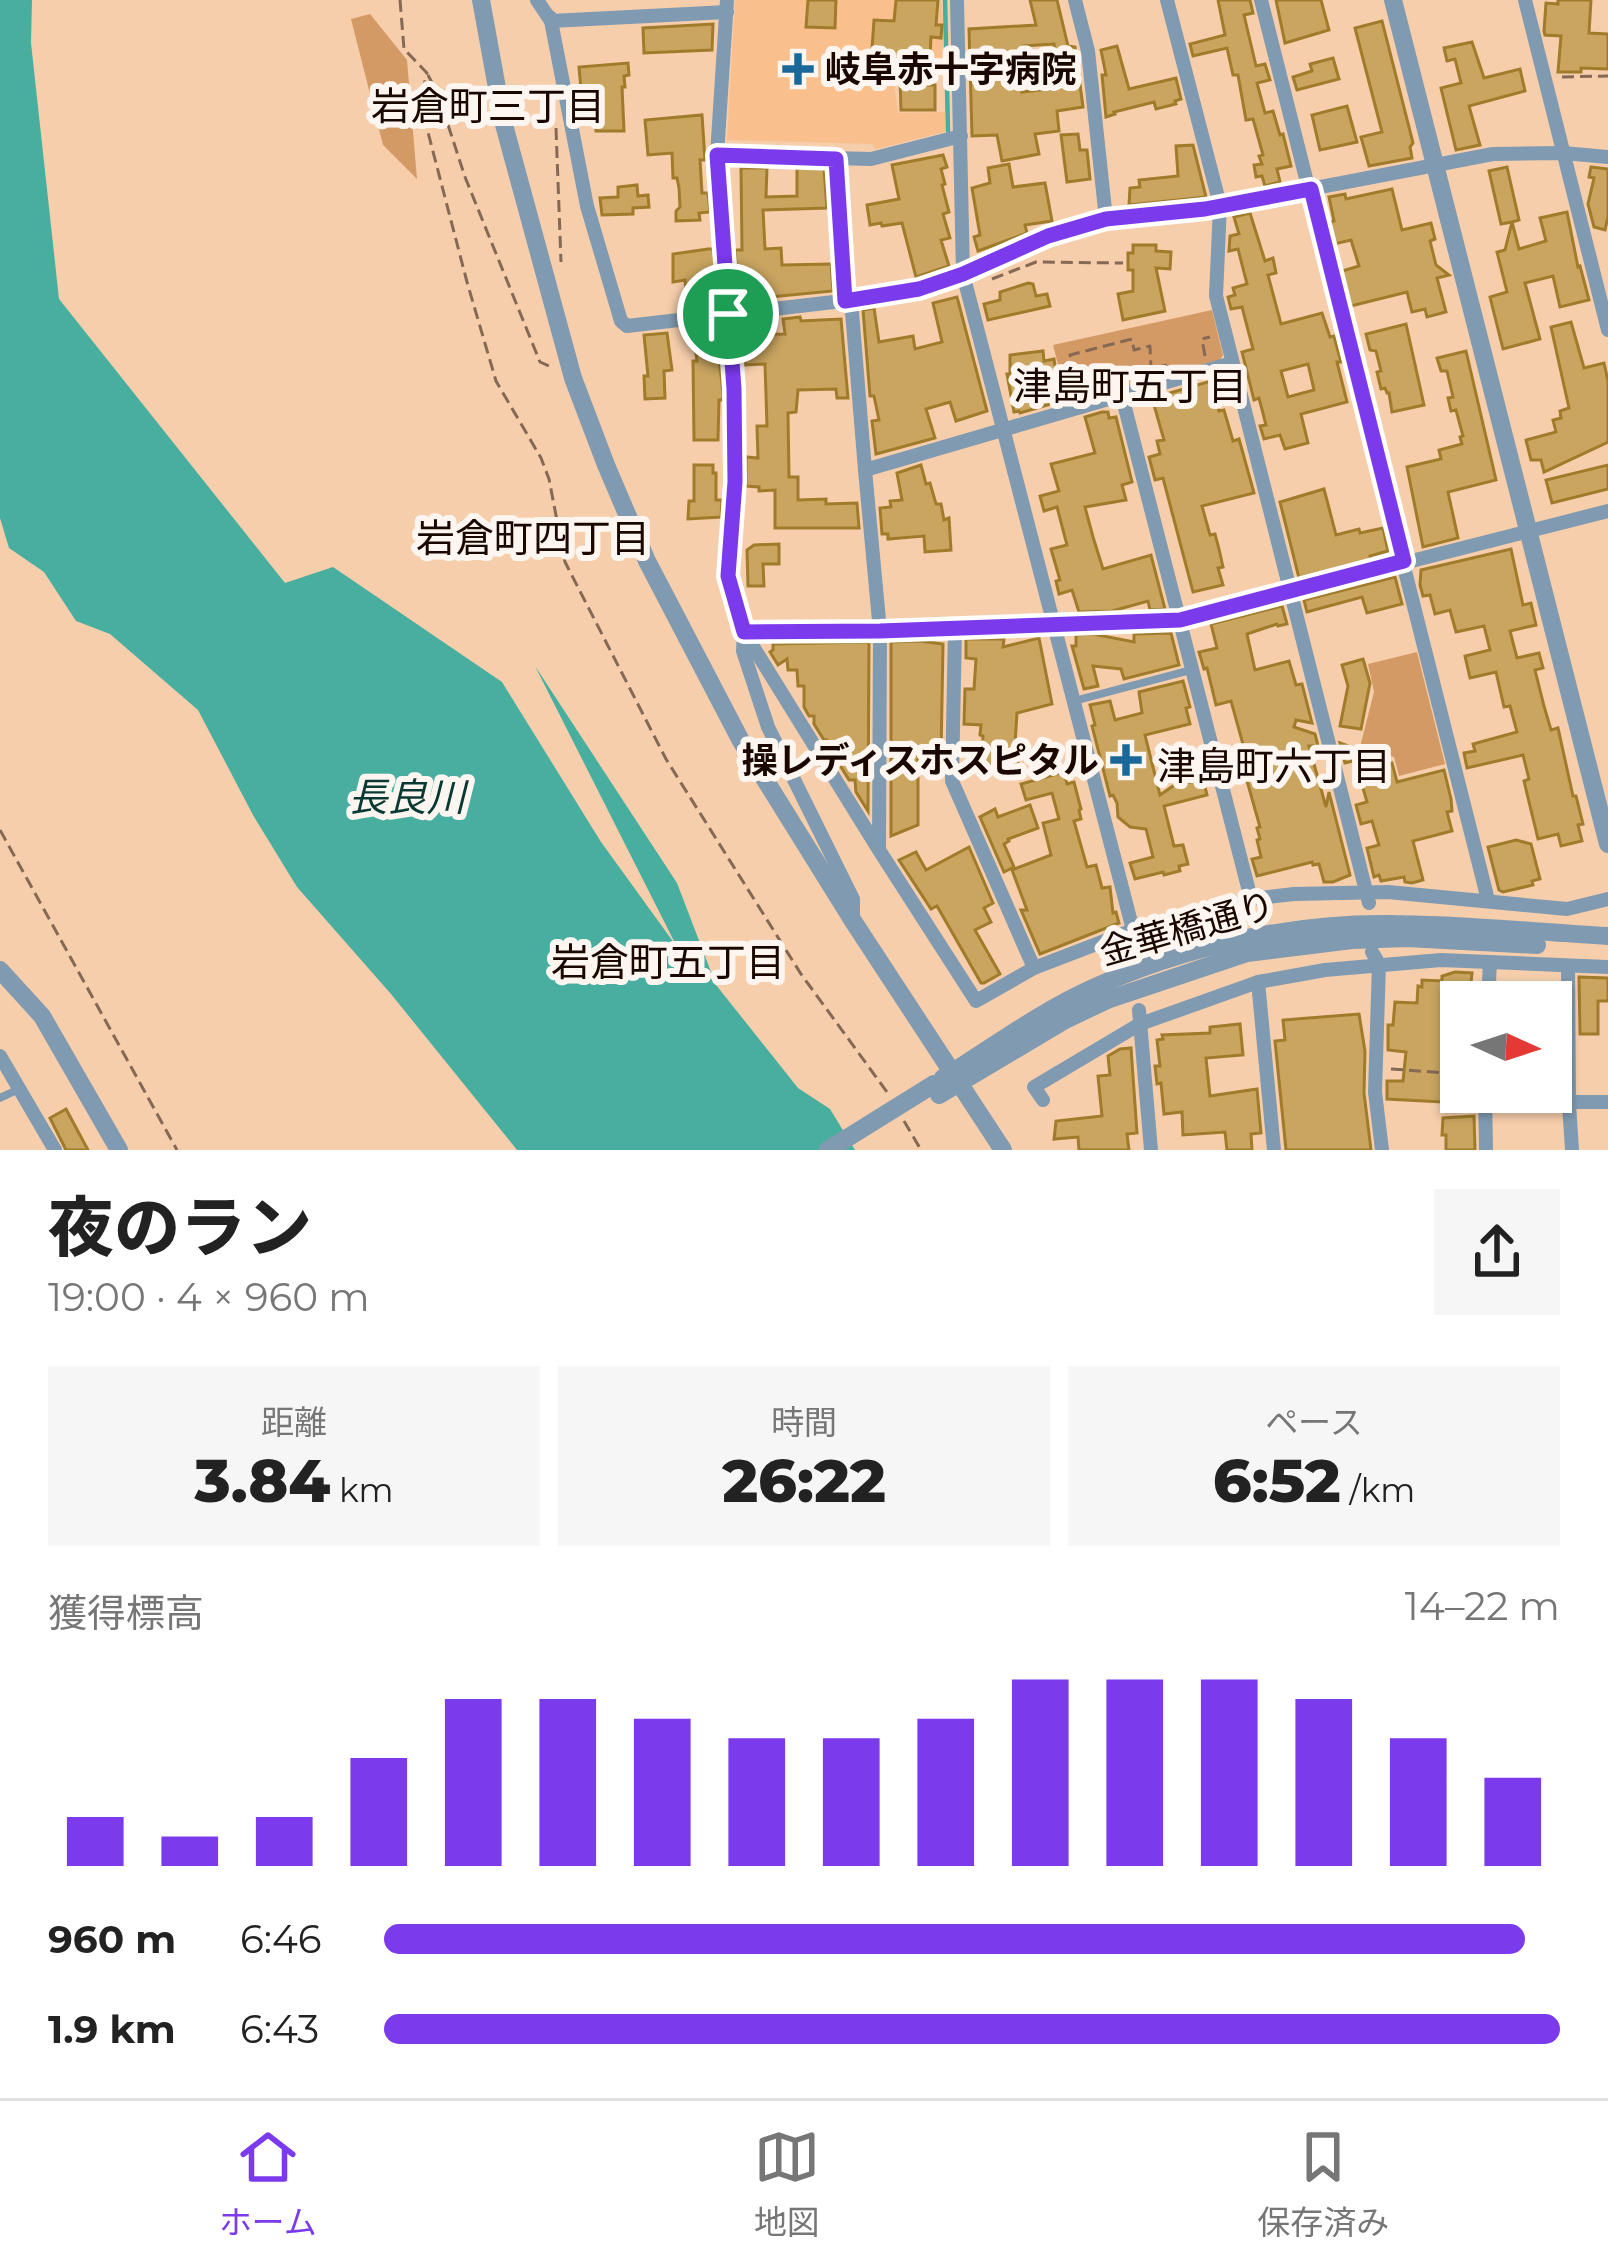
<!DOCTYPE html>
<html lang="ja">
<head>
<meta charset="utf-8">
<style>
	body { margin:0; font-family:Montserrat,"Noto Sans JP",sans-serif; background:#f6f6f6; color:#222; height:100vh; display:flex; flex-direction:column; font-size:45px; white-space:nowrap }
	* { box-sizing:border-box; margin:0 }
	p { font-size:39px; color:#767676 }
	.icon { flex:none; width:66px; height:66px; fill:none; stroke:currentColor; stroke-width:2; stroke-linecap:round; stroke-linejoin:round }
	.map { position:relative; height:1150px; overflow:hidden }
	.details { display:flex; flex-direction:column; background:#fff; flex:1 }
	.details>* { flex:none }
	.needle { width:78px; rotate:93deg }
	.buttons { position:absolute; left:1440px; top:981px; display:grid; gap:24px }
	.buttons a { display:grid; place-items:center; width:132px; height:132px; border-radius:0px; background:#fff; box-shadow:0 3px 9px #0004; font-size:60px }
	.pin { position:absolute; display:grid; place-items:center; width:102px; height:102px; color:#fff; margin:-51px; border:6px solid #fff; border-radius:50%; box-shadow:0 3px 12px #0007 }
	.round { display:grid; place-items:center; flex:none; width:126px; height:126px; border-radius:0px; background:#f6f6f6 }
	.overview { display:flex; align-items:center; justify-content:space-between; height:204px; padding:0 48px }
	h1 { font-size:66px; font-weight:800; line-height:90px }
	.metrics { display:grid; grid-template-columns:repeat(3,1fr); gap:18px; height:204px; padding:12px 48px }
	.metrics div { display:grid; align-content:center; border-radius:0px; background:#f6f6f6; text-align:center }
	.metrics b { font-size:60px; font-weight:800 }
	.metrics small { font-size:33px; font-weight:400 }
	.metrics p { font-size:33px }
	.chart { height:336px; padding:24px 48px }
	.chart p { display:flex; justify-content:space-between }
	.chart svg { width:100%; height:216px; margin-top:12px; stroke:#7c3aed; stroke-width:6 }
	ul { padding:0 48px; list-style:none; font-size:39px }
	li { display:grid; grid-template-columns:192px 144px 1fr; align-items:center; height:90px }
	li i { height:30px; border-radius:15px; background:#7c3aed }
	.menu { display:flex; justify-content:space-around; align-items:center; height:168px; border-top:3px solid #e0e0e0; background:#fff; font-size:33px; color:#767676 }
	.menu a { display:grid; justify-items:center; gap:6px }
	.menu .current { color:#7c3aed }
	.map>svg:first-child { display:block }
	.built { fill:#f9c08d }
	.green { fill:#d49a66 }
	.water { fill:#47aea0 }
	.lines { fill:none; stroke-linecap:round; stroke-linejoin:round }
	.stream { stroke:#47aea0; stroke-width:4.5 }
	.building { fill:#c9a560; stroke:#a07b2a; stroke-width:3; fill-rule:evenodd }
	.path { stroke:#866954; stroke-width:3; stroke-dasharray:12 6; stroke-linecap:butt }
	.service { stroke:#809bb1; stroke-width:8 }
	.minor { stroke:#809bb1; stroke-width:14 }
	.tertiary { stroke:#809bb1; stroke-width:18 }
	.tertiary-bridge { stroke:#809bb1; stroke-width:18 }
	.route-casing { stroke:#fff; stroke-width:24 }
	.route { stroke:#7c3aed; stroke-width:15 }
	.poi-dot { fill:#1a689a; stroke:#fdf6f0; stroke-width:4.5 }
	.labels { text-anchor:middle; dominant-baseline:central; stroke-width:12; stroke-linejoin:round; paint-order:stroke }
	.poi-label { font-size:36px; font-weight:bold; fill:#1a0800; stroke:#fdf6f0; text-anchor:start }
	.street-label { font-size:36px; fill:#1a0800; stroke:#fdf6f0 }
	.neighbourhood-label { font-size:39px; fill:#1a0800; stroke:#fdf6f0 }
	.water-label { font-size:39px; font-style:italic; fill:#083933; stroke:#fdf6f0 }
</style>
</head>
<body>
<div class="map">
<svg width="1608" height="1150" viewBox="0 0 1608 1150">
	<rect width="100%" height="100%" fill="#f6ceac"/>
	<!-- built -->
	<polygon class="built" points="735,0 941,0 944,27 942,58 867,53 865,79 894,81 898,113 945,112 945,132 876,149 872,144 727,140"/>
	<!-- green -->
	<g class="green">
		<polygon points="370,14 407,60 417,179 383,145 351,19"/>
		<polygon points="1212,310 1223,355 1220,360 1068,403 1053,345"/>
		<polygon points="1417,652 1445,764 1399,776 1394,757 1360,747 1374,692 1368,664"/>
	</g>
	<!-- water -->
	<polygon class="water" points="0,0 32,0 31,43 59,299 285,583 333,567 502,682 601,842 677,947 535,666 677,883 716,985 798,1088 830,1109 855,1150 517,1150 391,994 297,887 253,815 198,710 110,634 76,621 44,572 9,548 0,518"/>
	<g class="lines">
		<!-- stream -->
		<polyline class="stream" points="945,0 948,131"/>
	</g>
	<!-- building -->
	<g class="building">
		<polygon points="808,0 836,0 835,28 806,27"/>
		<polygon points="896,0 938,0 936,25 942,25 941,38 931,37 930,55 916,55 914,85 935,85 935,110 901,110 900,79 870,77 874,20 894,21"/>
		<path d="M 1030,0 L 1057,0 L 1068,46 L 1075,47 L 1083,107 L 1057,111 L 1059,131 L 1035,134 L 1039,154 L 1002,161 L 997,135 L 972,136 L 969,29 L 1036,25 ZM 1054,44 L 1058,88 L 1022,92 L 1023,46 Z"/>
		<polygon points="1218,0 1250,0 1253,13 1244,15 1256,66 1265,64 1270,80 1257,83 1265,113 1273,111 1280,135 1283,134 1291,166 1277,169 1280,182 1265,186 1262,176 1256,177 1254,165 1262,164 1259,156 1263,155 1253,119 1246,120 1238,75 1233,75 1227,48 1193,56 1190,44 1225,35"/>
		<polygon points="1276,0 1321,0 1329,30 1285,43"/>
		<polygon points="1558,0 1591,0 1589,33 1608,34 1608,69 1581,68 1581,72 1558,72 1561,36 1545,35 1544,31 1546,3 1558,4"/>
		<polygon points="1382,21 1413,143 1410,147 1412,158 1369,166 1361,137 1382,132 1355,28"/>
		<polygon points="713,24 712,50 644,53 643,28"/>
		<polygon points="1472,42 1484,78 1520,69 1525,91 1469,106 1480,145 1456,150 1441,88 1461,83 1455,59 1447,61 1444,48"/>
		<polygon points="1117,46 1129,89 1176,78 1181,99 1175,101 1176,104 1156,109 1154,102 1114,112 1115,114 1106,117 1102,75 1106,75 1101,50"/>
		<polygon points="1333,58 1339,79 1297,90 1293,77 1312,71 1310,64"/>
		<polygon points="628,63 629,75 624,76 625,87 622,87 624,131 596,131 594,101 582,102 579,67"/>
		<polygon points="1347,106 1357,142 1320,150 1312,115"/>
		<polygon points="702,115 705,160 700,160 702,193 708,193 710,212 699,213 700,220 676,221 676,211 680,207 679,188 677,178 673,178 672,153 648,155 645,120"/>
		<polygon points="1078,134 1080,150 1087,150 1090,179 1067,182 1061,135"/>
		<polygon points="1193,145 1206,197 1129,205 1130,188 1140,187 1139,180 1178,176 1176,146"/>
		<polygon points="943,155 947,167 941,169 945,184 942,185 949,212 943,214 950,238 941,240 949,266 916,277 902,223 882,226 881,223 870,225 867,205 899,199 892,165"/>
		<polygon points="1009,164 1013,187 1045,183 1052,221 1025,225 1027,233 978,251 974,237 980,235 972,188 990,183 988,168"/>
		<polygon points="1507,167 1519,220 1512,222 1519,249 1546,241 1540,218 1567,212 1578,267 1580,266 1589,300 1560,307 1553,276 1525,283 1540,339 1503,349 1490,297 1507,292 1497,252 1505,250 1512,222 1501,224 1489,171"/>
		<polygon points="1591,167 1608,169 1608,216 1605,230 1594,227 1588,204 1594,178 1589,177"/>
		<polygon points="741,168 767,168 766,197 797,196 797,168 824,169 827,208 763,210 765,249 781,248 782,265 831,264 833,291 739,300 735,250 742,250"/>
		<polygon points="637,185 638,196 648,195 649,207 633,208 633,214 602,215 600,198 618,197 618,187"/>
		<polygon points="1392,189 1402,230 1431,223 1435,239 1430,241 1436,265 1449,275 1437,278 1446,312 1427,317 1425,309 1412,312 1407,292 1351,306 1342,271 1359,266 1351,240 1334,244 1329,223 1334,221 1329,197 1345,194 1346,199"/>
		<path d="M 1250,213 L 1265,261 L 1273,258 L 1276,273 L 1268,275 L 1281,324 L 1322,313 L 1330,337 L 1334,336 L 1341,362 L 1337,362 L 1347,402 L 1301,414 L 1308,443 L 1285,449 L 1280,435 L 1264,439 L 1260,426 L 1266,425 L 1259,398 L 1254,400 L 1242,352 L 1253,349 L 1242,307 L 1231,309 L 1228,297 L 1235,295 L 1233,288 L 1247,284 L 1238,249 L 1229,251 L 1230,236 L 1239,234 L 1234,217 ZM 1308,364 L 1314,390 L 1288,397 L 1281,371 Z"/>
		<polygon points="1133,245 1156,245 1156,251 1171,252 1170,269 1156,268 1165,311 1123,320 1118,294 1133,291 1133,270 1128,270 1128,253 1133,253"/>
		<polygon points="708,249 713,249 717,304 688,308 685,280 673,282 673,254"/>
		<polygon points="1028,283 1033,284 1036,296 1047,294 1050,306 988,320 984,304 1000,300 1000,292"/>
		<polygon points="957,297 987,411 956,421 950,402 926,409 935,438 876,454 872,421 879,420 874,396 870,396 863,310 874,308 879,342 913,336 915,349 942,342 933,303"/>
		<polygon points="800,317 801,321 841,319 848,398 837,398 836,389 798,390 796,412 788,413 789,477 798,477 798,500 826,499 826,504 857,503 859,528 775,528 775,490 759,491 759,487 746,486 746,457 758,458 757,426 767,426 765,364 745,365 743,335 785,334 783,319"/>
		<polygon points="1571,322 1584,368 1604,363 1608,381 1608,442 1544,472 1541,460 1531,460 1526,440 1556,432 1553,420 1561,418 1560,411 1569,408 1551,327"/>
		<polygon points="1406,324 1424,405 1392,412 1389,393 1387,393 1385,388 1381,389 1377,372 1381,371 1376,351 1370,350 1366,334"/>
		<polygon points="715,327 723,392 723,400 719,400 718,440 694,440 693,361 697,361 693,330"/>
		<polygon points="667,333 672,370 664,371 665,398 645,399 644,376 648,376 644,335"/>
		<polygon points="1043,351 1044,361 1054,359 1058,383 1060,383 1065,400 1020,413 1019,411 1014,412 1007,374 1010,374 1010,355"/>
		<polygon points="1466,351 1496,480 1448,492 1458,538 1423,547 1407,467 1441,459 1439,450 1462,444 1460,437 1463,436 1456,410 1451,411 1448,398 1453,397 1447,371 1441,371 1437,358"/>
		<polygon points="1211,381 1219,411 1224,410 1233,441 1239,439 1254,493 1202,506 1210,535 1215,534 1219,549 1223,567 1218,568 1223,585 1193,592 1163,478 1155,480 1149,457 1160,454 1157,441 1164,440 1152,398"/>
		<polygon points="1102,412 1108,412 1109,418 1116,417 1132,482 1122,485 1126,500 1085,507 1093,537 1103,569 1151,555 1165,609 1150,610 1148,601 1112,611 1079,612 1072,590 1059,594 1056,581 1060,580 1051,549 1067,545 1057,507 1044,511 1040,496 1059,491 1051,464 1095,453 1085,417"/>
		<polygon points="694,465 713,465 713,473 716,473 716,500 722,500 721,517 688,519 689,501 694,501"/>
		<polygon points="921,465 926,484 930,483 936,504 941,504 944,520 949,518 951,550 925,552 924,536 888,539 888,534 882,534 880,508 891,507 890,501 902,500 897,473"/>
		<polygon points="1608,465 1608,489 1552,503 1546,480"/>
		<polygon points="1324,489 1336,535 1359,529 1360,533 1383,528 1388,551 1370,556 1371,560 1299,578 1280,502"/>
		<polygon points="779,544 779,564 763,564 764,586 748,586 747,550 754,545"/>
		<polygon points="1511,549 1523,605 1531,603 1536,625 1510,631 1517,658 1539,653 1543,668 1535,670 1544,706 1551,730 1558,728 1573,796 1576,796 1583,824 1578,825 1582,841 1561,846 1558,834 1538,839 1524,781 1529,779 1523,755 1467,768 1464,753 1475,751 1473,744 1517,732 1510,706 1504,707 1496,672 1470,678 1465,656 1490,650 1484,626 1456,632 1450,610 1435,614 1430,595 1423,596 1420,585 1421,570"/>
		<polygon points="1395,577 1402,604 1367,613 1362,597 1307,612 1304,600"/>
		<polygon points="1282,606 1287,624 1278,626 1277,624 1247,634 1255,670 1289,661 1296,685 1302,684 1312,723 1296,720 1294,727 1315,734 1318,746 1309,746 1326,807 1329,792 1350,875 1333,882 1324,882 1319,864 1313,865 1312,862 1257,876 1252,859 1261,857 1257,840 1260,839 1257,828 1260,827 1240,756 1246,755 1231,701 1216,705 1207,668 1204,669 1199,652 1217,648 1211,624"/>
		<polygon points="1171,633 1179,665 1124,679 1121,669 1093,666 1098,686 1084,689 1072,646 1076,646 1076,635 1093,634 1134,642 1134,634"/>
		<polygon points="1039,638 1052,704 1017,713 1014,759 1018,759 1018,774 981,773 983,736 980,735 981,725 964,724 965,689 974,689 976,659 966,658 966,639 1004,639 1003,647"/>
		<polygon points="919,641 943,644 941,756 918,755 918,825 891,836 891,642"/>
		<polygon points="869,642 868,811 856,792 855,780 849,780 841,767 839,747 829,747 827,740 824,740 814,724 814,716 809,716 804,707 804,686 798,686 797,670 788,670 787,659 778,665 770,652 773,650 773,644"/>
		<polygon points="1363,659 1370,683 1361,729 1340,726 1348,686 1342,665"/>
		<polygon points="1183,681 1190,707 1186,708 1190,724 1145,735 1160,795 1173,786 1203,779 1207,795 1164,806 1174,846 1183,845 1188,864 1179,866 1180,871 1164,875 1163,872 1135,879 1130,863 1153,857 1146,829 1130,827 1118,817 1117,803 1113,795 1110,796 1092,726 1095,725 1090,705 1110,701 1115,720 1142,713 1139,692"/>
		<polygon points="1340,743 1381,758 1383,765 1392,763 1397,782 1444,770 1451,799 1452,811 1447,812 1452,831 1413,841 1423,880 1412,883 1405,882 1404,877 1381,881 1379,875 1374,877 1367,848 1379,845 1372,821 1361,824 1356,805 1367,802 1357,767 1355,768 1353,761 1345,763"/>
		<polygon points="1064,772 1067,784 1074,782 1081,809 1079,810 1081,819 1074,821 1087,867 1096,865 1102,888 1110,887 1113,913 1116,912 1119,923 1040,954 1021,910 1027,910 1012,870 1051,855 1043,823 1059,819 1052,793 1026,800 1021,784"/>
		<polygon points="1030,805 1038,828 1008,839 1009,841 1004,844 1014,867 1004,872 980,817 995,809 998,817"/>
		<polygon points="1516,840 1531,844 1540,879 1532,881 1533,885 1503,892 1499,890 1488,847"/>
		<polygon points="969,847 993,903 984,908 991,922 975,930 1000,974 984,983 981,983 937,906 931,909 899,860 916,852 926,870"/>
		<polygon points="1455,972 1472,973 1469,1002 1461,1002 1461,1103 1387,1099 1387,1081 1403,1081 1406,1052 1388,1050 1388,1025 1393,1025 1395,1002 1417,1003 1418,986 1422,987 1422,980 1442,981 1442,976"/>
		<polygon points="1579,977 1608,978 1608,1001 1598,1001 1598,1034 1580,1034"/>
		<polygon points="1359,1014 1365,1051 1364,1093 1371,1150 1286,1150 1275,1041 1285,1040 1283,1020"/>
		<polygon points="1240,1024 1243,1055 1206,1058 1210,1096 1257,1089 1261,1133 1251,1134 1252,1150 1227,1150 1225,1132 1183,1135 1182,1112 1164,1114 1161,1083 1157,1084 1155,1066 1160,1066 1157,1040 1163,1039 1162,1035 1210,1033 1210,1027"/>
		<polygon points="1131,1048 1137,1133 1127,1134 1129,1150 1079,1150 1078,1137 1054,1139 1056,1121 1102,1116 1098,1076 1110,1075 1108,1056 1120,1049"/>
		<polygon points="66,1109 88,1150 66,1150 50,1118"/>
		<polygon points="1474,1116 1475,1150 1446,1150 1446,1135 1442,1135 1443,1118"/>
	</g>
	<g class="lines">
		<!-- path -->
		<g class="path">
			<polyline points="400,0 404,49 427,73 422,93 424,117 467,282 496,381 541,458 549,479 565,562 666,759 801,974 887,1092"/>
			<polyline points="428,75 438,94 465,177 540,362 551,367"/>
			<polyline points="1562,77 1608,76"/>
			<polyline points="556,128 561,262"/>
			<polyline points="992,279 1036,262 1123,263"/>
			<polyline points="1205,356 1202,339 1210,337"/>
			<polyline points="1079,392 1070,355 1132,339 1134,350 1150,346 1151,369 1167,365"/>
			<polyline points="0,830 177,1150"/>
			<polyline points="1391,1069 1461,1074"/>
			<polyline points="904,1121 921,1150"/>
		</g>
		<!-- service -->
		<g class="service">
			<polyline points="1074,701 1191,670"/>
			<polyline points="0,1098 19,1089"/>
		</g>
		<!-- minor -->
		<g class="minor">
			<polyline points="537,0 551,21 587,206 621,321 627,326 851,300 919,289 963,274 1133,930 1135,955"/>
			<polyline points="957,0 963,274 1048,236 1106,219 1205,209 1493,154 1563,153 1608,157"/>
			<polyline points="1075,0 1088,51 1106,219"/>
			<polyline points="1167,0 1220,205 1216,296 1369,903"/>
			<polyline points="1261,0 1488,900"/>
			<polyline points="1525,0 1608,330"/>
			<polyline points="550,17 551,21 727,12"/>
			<polyline points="961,136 871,159 717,155 734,389 735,482 728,576 744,632 879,850 976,1001 1034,968 1133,930 1251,899 1294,894 1388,892 1567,909 1608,899"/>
			<polyline points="717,155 727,0"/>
			<polyline points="835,159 845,301"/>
			<polyline points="851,300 865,470 1232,363"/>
			<polyline points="1122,396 1251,899"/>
			<polyline points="865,470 880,631 879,848"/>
			<polyline points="955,628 952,781 1034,968"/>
			<polyline points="744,632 880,631 1180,620 1608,511"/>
			<polyline points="744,632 743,651 768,727 853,899 853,921"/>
			<polyline points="1372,952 1379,964 1375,1092 1382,1150"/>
			<polyline points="1568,966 1569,1104 1572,1150"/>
			<polyline points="1258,982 1274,1150"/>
			<polyline points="1488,1002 1490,962"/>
			<polyline points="1139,1010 1151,1150"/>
			<polyline points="0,1056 55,1150"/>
			<polyline points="1485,1092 1486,1150"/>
			<polyline points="1043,1100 1034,1087 1140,1024 1258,982 1325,970 1441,960 1608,967"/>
			<polyline points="1485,1102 1608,1102"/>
		</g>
		<!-- tertiary -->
		<g class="tertiary">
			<polyline points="481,0 503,121 573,378 606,465 647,561 741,741 853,921 1003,1150"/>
			<polyline points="1393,0 1608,844"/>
			<polyline points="0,970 42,1016 119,1150"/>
			<path d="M 943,1078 C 993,1047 1040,1012 1093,988 C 1183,947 1289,923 1388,924 C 1461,924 1535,932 1608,936"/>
			<polyline points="939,1095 1065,1020 1107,1000 1247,953 1352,940 1407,938 1537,945"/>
		</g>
		<!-- tertiary-bridge -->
		<polyline class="tertiary-bridge" points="828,1150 934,1084"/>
	</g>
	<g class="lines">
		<defs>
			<polygon id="route" points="717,155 836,159 845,301 919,289 963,274 1048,236 1106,219 1205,209 1311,189 1404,561 1180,620 880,631 744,632 728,576 735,482 734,389"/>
		</defs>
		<!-- route casing -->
		<use href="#route" class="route-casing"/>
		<!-- route -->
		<use href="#route" class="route"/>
	</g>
	<!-- markers -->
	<g class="poi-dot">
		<path d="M792 51h12v12h12v12h-12v12h-12v-12h-12v-12h12z"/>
		<path d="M1120 742h12v12h12v12h-12v12h-12v-12h-12v-12h12z"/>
	</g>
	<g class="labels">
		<!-- poi labels -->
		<g class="poi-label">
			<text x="825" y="69">岐阜赤十字病院</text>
			<text x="1099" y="760" text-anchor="end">操レディスホスピタル</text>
		</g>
		<!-- street labels -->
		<g class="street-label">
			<text transform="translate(1187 928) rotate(-16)">金華橋通り</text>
		</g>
		<!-- neighbourhood labels -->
		<g class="neighbourhood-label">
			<text x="488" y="106">岩倉町三丁目</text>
			<text x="1130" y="386">津島町五丁目</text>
			<text x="533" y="538">岩倉町四丁目</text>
			<text x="1274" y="766">津島町六丁目</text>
			<text x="668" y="962">岩倉町五丁目</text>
		</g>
		<!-- water labels -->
		<g class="water-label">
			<text x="407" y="797">長良川</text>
		</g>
	</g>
</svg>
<div class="buttons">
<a><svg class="needle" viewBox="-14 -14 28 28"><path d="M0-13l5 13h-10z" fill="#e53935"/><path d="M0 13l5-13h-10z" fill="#767676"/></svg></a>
</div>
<div class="pin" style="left:728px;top:314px;background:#1e9e55"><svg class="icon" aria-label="arrive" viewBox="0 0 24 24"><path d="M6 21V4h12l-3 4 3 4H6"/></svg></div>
</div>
<section class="details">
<div class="overview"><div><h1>夜のラン</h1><p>19:00 · 4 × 960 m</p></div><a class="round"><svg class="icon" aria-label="share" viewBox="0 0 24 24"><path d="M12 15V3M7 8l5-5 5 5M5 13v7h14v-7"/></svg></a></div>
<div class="metrics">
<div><p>距離</p><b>3.84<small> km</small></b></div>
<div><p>時間</p><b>26:22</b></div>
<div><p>ペース</p><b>6:52<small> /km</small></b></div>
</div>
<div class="chart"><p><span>獲得標高</span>14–22 m</p>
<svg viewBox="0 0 160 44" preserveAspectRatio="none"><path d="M5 44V34M15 44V38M25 44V34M35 44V22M45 44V10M55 44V10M65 44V14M75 44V18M85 44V18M95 44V14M105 44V6M115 44V6M125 44V6M135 44V10M145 44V18M155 44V26"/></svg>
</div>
<ul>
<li><b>960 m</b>6:46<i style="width:97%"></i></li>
<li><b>1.9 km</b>6:43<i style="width:100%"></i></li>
</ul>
</section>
<nav class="menu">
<a class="current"><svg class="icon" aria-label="home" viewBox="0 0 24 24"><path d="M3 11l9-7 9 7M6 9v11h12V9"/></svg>ホーム</a>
<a><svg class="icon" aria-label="map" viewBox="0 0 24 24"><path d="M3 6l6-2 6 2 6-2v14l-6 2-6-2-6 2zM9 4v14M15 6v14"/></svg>地図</a>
<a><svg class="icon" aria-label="saved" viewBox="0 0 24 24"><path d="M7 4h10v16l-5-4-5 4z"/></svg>保存済み</a>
</nav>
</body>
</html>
